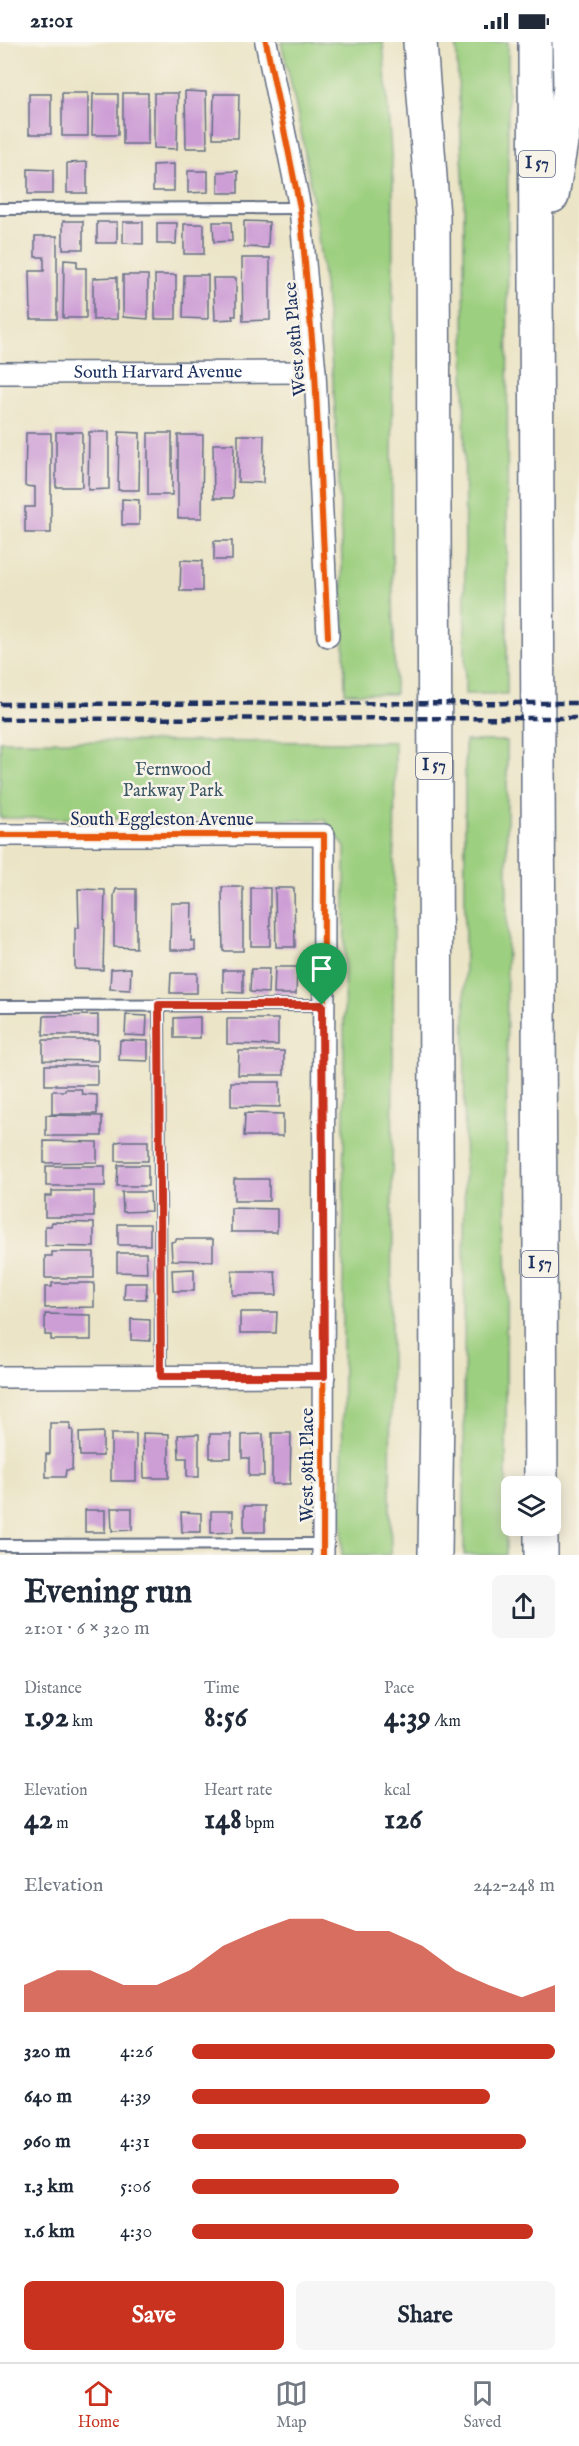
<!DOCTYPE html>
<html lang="en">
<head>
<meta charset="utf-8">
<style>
	body { margin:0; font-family:"IM FELL English",serif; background:#f6f6f7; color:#1f2937; height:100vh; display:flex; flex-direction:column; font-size:22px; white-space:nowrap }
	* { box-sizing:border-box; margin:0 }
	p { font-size:20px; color:#747a83 }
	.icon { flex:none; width:33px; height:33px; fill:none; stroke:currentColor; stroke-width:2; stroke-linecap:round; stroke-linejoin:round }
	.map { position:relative; height:1513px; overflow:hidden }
	.details { display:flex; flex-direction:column; background:#fff; flex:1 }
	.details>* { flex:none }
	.controls { position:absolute; left:501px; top:1434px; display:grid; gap:12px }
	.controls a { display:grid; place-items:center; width:60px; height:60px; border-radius:9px; background:#fff; box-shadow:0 3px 15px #0003; font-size:30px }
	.pin { position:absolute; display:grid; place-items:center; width:51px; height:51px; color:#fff; margin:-62px -26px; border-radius:50% 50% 50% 0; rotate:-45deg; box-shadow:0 0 6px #0007 }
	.pin .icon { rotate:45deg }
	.round { display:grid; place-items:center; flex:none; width:63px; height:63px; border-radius:9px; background:#f6f6f7 }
	.headline { display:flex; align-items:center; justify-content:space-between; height:102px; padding:0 24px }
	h1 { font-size:33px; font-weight:700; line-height:45px }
	.stats { display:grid; grid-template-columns:repeat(3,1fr); gap:9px; height:102px; padding:6px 24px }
	.stats div { display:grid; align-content:center }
	.stats b { font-size:30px; font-weight:700 }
	.stats small { font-size:16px; font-weight:400 }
	.stats p { font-size:16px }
	.chart { height:168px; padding:12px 24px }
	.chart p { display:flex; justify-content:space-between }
	.chart svg { width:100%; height:108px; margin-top:6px; fill:#c8321e; opacity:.7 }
	.cta { display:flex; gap:12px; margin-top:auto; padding:12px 24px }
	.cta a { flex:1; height:69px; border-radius:9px; background:#c8321e; color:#fff; font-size:24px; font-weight:700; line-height:69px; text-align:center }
	.cta a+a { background:#f6f6f7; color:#1f2937 }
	ul { padding:0 24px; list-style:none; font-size:20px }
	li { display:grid; grid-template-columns:96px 72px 1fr; align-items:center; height:45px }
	li i { height:15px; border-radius:8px; background:#c8321e }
	.status { display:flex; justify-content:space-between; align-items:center; height:42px; padding:0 30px; background:#fff; direction:ltr }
	.status svg { height:16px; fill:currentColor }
	.tabs { display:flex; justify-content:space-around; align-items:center; height:84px; border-top:2px solid #e0e1e3; background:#fff; font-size:16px; color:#747a83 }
	.tabs a { display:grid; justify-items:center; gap:3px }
	.tabs .selected { color:#c8321e }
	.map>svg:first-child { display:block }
	.green { fill:#9ccf7f; stroke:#5c7f6e; stroke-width:1.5 }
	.building { fill:#cd9ed6 }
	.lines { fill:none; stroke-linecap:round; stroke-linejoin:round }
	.service-casing { stroke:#646e82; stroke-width:14 }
	.minor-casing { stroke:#646e82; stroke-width:24 }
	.motorway-casing { stroke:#646e82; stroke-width:36 }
	.service { stroke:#fff; stroke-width:10 }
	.minor { stroke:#fff; stroke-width:21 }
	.motorway { stroke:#fff; stroke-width:33 }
	.rail { stroke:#1b2f5e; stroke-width:4.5; stroke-dasharray:9 4.5; stroke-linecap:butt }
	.cycleway-casing { stroke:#f7f3e8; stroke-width:10 }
	.cycleway { stroke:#e8590c; stroke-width:6 }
	.route-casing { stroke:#fff; stroke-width:12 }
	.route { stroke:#c8321e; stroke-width:8 }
	.labels { text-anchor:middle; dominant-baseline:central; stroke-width:5; stroke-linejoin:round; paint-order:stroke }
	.shield { fill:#f7f3e8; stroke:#5d6a87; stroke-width:1.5 }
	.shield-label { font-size:16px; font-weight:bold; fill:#1b2f5e }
	.street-label { font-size:18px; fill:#1b2f5e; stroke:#f7f3e8 }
	.park-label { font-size:18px; fill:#3b5766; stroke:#f7f3e8 }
</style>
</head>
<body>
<div class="status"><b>21:01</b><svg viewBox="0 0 49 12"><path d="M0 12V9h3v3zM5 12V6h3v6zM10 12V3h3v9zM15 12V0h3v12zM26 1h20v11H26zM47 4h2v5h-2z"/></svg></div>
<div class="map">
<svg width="579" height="1513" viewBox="0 0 579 1513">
	<rect width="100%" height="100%" fill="#f7f3e8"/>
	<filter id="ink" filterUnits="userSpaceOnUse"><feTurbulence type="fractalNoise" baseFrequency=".0167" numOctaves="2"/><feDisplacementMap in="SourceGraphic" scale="12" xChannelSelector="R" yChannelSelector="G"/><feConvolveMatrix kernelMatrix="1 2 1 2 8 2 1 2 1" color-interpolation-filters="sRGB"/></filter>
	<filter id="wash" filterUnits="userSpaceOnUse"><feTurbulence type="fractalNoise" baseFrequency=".008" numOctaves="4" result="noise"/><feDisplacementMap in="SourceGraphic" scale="24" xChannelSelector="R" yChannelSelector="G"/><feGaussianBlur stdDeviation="1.35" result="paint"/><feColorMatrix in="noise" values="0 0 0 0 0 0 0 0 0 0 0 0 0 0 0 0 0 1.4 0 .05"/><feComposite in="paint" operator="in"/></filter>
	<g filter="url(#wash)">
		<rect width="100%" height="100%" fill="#ebe4c6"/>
		<!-- green -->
		<g class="green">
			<path d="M 281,0 L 383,0 L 393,138 L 392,500 L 395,652 L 345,651 C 341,434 335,212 281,0 Z"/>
			<polygon points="456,0 508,0 507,652 465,652 464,150"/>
			<polygon points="0,699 395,700 390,1468 391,1513 342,1513 345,805 325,778 0,776"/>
			<polygon points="465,699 507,699 506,1513 464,1513"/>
		</g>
		<g id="blocks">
			<!-- building -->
			<g class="building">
				<polygon points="185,49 206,50 207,106 186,106"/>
				<rect x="62" y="51" width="26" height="43"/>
				<rect x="123" y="51" width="25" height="51"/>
				<polygon points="154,51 178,51 177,107 154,106"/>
				<rect x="29" y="52" width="22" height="40"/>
				<polygon points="93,52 118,52 118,93 92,93"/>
				<polygon points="214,52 239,52 238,96 213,96"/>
				<polygon points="87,120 87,151 67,151 67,121"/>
				<polygon points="174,122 174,149 153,149 153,123"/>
				<polygon points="28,127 53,128 53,152 28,152"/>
				<polygon points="188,129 208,129 208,150 188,151"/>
				<polygon points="238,129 238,151 218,151 218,130"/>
				<rect x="63" y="179" width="20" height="28"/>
				<polygon points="244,179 269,180 268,206 244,205"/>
				<rect x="97" y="180" width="20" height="21"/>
				<polygon points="123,180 143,180 143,202 123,201"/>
				<polygon points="213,180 231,180 232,199 214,200"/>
				<polygon points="157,181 177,181 176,202 157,202"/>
				<rect x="184" y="182" width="20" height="30"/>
				<polygon points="35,194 57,194 57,277 31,277 30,229 44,229 44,215 35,215"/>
				<polygon points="242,216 270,216 270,278 243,279"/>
				<polygon points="64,218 77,219 77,226 86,226 86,276 63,276"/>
				<polygon points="123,233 148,233 148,277 123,275"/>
				<rect x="155" y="233" width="21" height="44"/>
				<polygon points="184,233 208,233 208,277 183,276"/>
				<polygon points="117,235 117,277 93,278 93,236"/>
				<polygon points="213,236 236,236 236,274 232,274 233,277 215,278"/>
				<rect x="56" y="390" width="26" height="55"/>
				<polygon points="89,390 109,390 109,447 88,448"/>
				<polygon points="119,390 140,391 139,448 118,448"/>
				<polygon points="26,391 51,391 51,491 25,491 25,465 35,465 35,445 25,444"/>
				<rect x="148" y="391" width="24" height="62"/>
				<polygon points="178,393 203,393 202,476 178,476"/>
				<polygon points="238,393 264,393 263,441 238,440"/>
				<polygon points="213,402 234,402 233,456 214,456"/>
				<polygon points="122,457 139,458 139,483 122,483"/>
				<rect x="214" y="499" width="18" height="19"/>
				<polygon points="181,518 202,519 202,549 180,549"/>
				<polygon points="222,845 243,845 243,909 223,909"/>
				<rect x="251" y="846" width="19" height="58"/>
				<polygon points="275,846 294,846 295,905 276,905"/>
				<polygon points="78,847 105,848 103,928 75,927 75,886 79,886"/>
				<polygon points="116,847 136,847 136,906 114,905 114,853"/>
				<polygon points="171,861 192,861 191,899 195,899 195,908 170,908"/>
				<polygon points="275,925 297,925 296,952 274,952"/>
				<polygon points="131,926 130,948 110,947 111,927"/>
				<polygon points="251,927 269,927 268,951 250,950"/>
				<polygon points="223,928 243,928 243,951 223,950"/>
				<polygon points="171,931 197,931 197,951 170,951"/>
				<polygon points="98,973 98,993 43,993 44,974"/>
				<polygon points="126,973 147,974 146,994 125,993"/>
				<polygon points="200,975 200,996 174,996 174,976"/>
				<polygon points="227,977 278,977 278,1003 227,1002"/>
				<polygon points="43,998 98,998 98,1019 43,1018"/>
				<polygon points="120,998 148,999 148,1019 119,1018"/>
				<polygon points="239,1009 284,1009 284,1033 238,1033"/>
				<rect x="45" y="1023" width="52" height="20"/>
				<polygon points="231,1040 280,1040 280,1065 231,1064"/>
				<polygon points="65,1047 81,1047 82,1052 97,1053 97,1072 52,1072 52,1049 65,1049"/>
				<polygon points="245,1071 283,1072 283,1094 244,1094"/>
				<polygon points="46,1073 102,1074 102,1094 46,1094"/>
				<polygon points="44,1099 97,1100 97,1120 44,1121"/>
				<polygon points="125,1099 148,1099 148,1119 116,1119 116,1100"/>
				<polygon points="118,1123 148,1123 148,1144 117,1144"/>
				<rect x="46" y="1124" width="59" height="20"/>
				<rect x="234" y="1137" width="35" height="22"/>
				<polygon points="52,1149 94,1149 94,1175 45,1175 45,1154 52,1154"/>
				<polygon points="122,1150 150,1150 151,1169 123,1170"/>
				<polygon points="231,1166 277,1167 277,1190 231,1190"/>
				<polygon points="52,1180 94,1181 94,1205 45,1204 45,1184 51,1184"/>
				<rect x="118" y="1182" width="32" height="21"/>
				<polygon points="176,1197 213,1197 213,1219 172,1218 171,1200 176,1199"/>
				<polygon points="52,1210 94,1210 94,1236 45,1236 45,1214 52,1214"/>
				<polygon points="117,1211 146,1211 147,1231 117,1230"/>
				<polygon points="194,1227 194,1249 173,1249 172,1228"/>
				<polygon points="232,1229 275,1229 277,1253 232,1253"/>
				<polygon points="52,1241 94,1241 94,1265 45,1266 45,1245 52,1245"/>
				<polygon points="125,1241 147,1241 146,1257 124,1257"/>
				<polygon points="240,1270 277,1270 276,1291 240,1291"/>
				<polygon points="45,1272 91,1273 91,1298 51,1298 51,1293 45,1293"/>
				<polygon points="131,1277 150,1278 150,1299 131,1298"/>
				<polygon points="50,1381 70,1381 70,1388 73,1388 72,1428 66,1428 65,1435 46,1435 46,1412 50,1412"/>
				<polygon points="103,1390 103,1414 80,1414 79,1391"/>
				<polygon points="143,1391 169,1392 169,1436 144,1436"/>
				<polygon points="272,1391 291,1391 290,1442 272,1442"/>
				<rect x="111" y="1392" width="25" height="47"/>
				<polygon points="199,1392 199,1435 187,1435 187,1416 179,1416 178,1393"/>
				<rect x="210" y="1392" width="21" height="24"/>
				<polygon points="263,1392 264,1434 249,1434 249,1416 242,1416 242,1393"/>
				<rect x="244" y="1464" width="21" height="26"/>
				<polygon points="111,1466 132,1466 132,1488 112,1489"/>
				<rect x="85" y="1468" width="20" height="22"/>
				<polygon points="211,1469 233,1469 233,1490 211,1491"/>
				<polygon points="181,1470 201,1471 201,1490 182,1490"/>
			</g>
		</g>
	</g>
	<g filter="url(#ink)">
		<use href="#blocks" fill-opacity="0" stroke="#646e82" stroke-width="1.5"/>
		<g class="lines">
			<defs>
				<g id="service">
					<polyline points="0,167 300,166"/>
					<polyline points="159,963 161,1334"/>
					<polyline points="0,964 322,963"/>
					<polyline points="0,1503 322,1502"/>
				</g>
				<g id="minor">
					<polyline points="266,0 300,166 315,330 328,594"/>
					<path id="s1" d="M 0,331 L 315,330"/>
					<polyline points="0,793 324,793 323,1513"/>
					<polyline points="0,1335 324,1334"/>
				</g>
				<g id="motorway">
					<polyline points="420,0 433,175 437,1364 435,1513"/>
					<polyline points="535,0 541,1444"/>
					<polyline points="552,154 570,46 569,0"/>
					<polyline points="541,1484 541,1513"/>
				</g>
			</defs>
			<!-- service casing -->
			<use href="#service" class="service-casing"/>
			<!-- minor casing -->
			<use href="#minor" class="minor-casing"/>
			<!-- motorway casing -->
			<use href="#motorway" class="motorway-casing"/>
			<!-- service -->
			<use href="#service" class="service"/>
			<!-- minor -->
			<use href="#minor" class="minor"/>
			<!-- motorway -->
			<use href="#motorway" class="motorway"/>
			<!-- rail -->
			<g class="rail">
				<polyline points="0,662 579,661"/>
				<polyline points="0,677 579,676"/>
			</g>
			<defs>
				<g id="cycleway">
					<polyline points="266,0 300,166 315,330 328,594"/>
					<polyline points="0,793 324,793 323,1513"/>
				</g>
			</defs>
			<!-- cycleway casing -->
			<use href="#cycleway" class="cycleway-casing"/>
			<!-- cycleway -->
			<use href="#cycleway" class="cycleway"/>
		</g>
	</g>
	<g class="lines" filter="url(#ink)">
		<defs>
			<polygon id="route" points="159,963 322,963 324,1334 161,1334"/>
		</defs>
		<!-- route casing -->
		<use href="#route" class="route-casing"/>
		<!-- route -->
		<use href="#route" class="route"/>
	</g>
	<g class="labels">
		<!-- shield labels -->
		<g class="shield">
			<rect x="519" y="109" width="36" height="26" rx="4.5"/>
			<rect x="416" y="711" width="36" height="26" rx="4.5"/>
			<rect x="522" y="1209" width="36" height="26" rx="4.5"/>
		</g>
		<g class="shield-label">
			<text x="537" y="122">I 57</text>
			<text x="434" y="724">I 57</text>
			<text x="540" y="1222">I 57</text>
		</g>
		<!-- street labels -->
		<g class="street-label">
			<text transform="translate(296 297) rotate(-95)">West 98th Place</text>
			<text stroke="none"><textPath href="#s1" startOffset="158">South Harvard Avenue</textPath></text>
			<text x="162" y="778">South Eggleston Avenue</text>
			<text transform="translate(308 1423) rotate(-90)">West 98th Place</text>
		</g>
		<!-- park labels -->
		<g class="park-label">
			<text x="173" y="728">Fernwood<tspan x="173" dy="21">Parkway Park</tspan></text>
		</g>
	</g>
</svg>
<div class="controls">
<a><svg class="icon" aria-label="layers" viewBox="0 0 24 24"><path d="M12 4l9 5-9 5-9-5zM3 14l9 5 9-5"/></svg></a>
</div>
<div class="pin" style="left:322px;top:963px;background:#1e9e55"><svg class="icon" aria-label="arrive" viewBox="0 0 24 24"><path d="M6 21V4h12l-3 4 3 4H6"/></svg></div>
</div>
<section class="details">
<div class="headline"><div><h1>Evening run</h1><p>21:01 · 6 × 320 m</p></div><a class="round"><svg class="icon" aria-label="share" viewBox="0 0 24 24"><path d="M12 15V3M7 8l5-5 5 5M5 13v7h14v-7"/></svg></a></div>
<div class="stats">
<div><p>Distance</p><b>1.92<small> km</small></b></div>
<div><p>Time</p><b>8:56</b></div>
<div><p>Pace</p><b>4:39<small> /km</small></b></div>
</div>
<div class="stats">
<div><p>Elevation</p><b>42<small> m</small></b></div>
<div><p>Heart rate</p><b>148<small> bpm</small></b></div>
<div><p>kcal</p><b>126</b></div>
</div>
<div class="chart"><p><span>Elevation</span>242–248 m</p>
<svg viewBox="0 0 160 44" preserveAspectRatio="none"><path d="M0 44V33L10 27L20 27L30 33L40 33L50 27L60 17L70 11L80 6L90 6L100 11L110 11L120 17L130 27L140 33L150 38L160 33V44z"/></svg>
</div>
<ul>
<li><b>320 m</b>4:26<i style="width:100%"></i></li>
<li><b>640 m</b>4:39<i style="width:82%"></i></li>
<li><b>960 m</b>4:31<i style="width:92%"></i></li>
<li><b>1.3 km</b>5:06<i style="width:57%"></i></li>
<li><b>1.6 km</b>4:30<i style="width:94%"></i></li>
</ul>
<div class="cta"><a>Save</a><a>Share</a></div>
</section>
<nav class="tabs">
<a class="selected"><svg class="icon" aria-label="home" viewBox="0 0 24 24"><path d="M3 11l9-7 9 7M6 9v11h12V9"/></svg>Home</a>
<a><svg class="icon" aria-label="map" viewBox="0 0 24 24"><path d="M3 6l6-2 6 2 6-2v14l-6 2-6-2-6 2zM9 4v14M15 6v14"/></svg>Map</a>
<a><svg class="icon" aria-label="saved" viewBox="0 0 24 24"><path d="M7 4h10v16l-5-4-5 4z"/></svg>Saved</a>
</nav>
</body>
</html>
